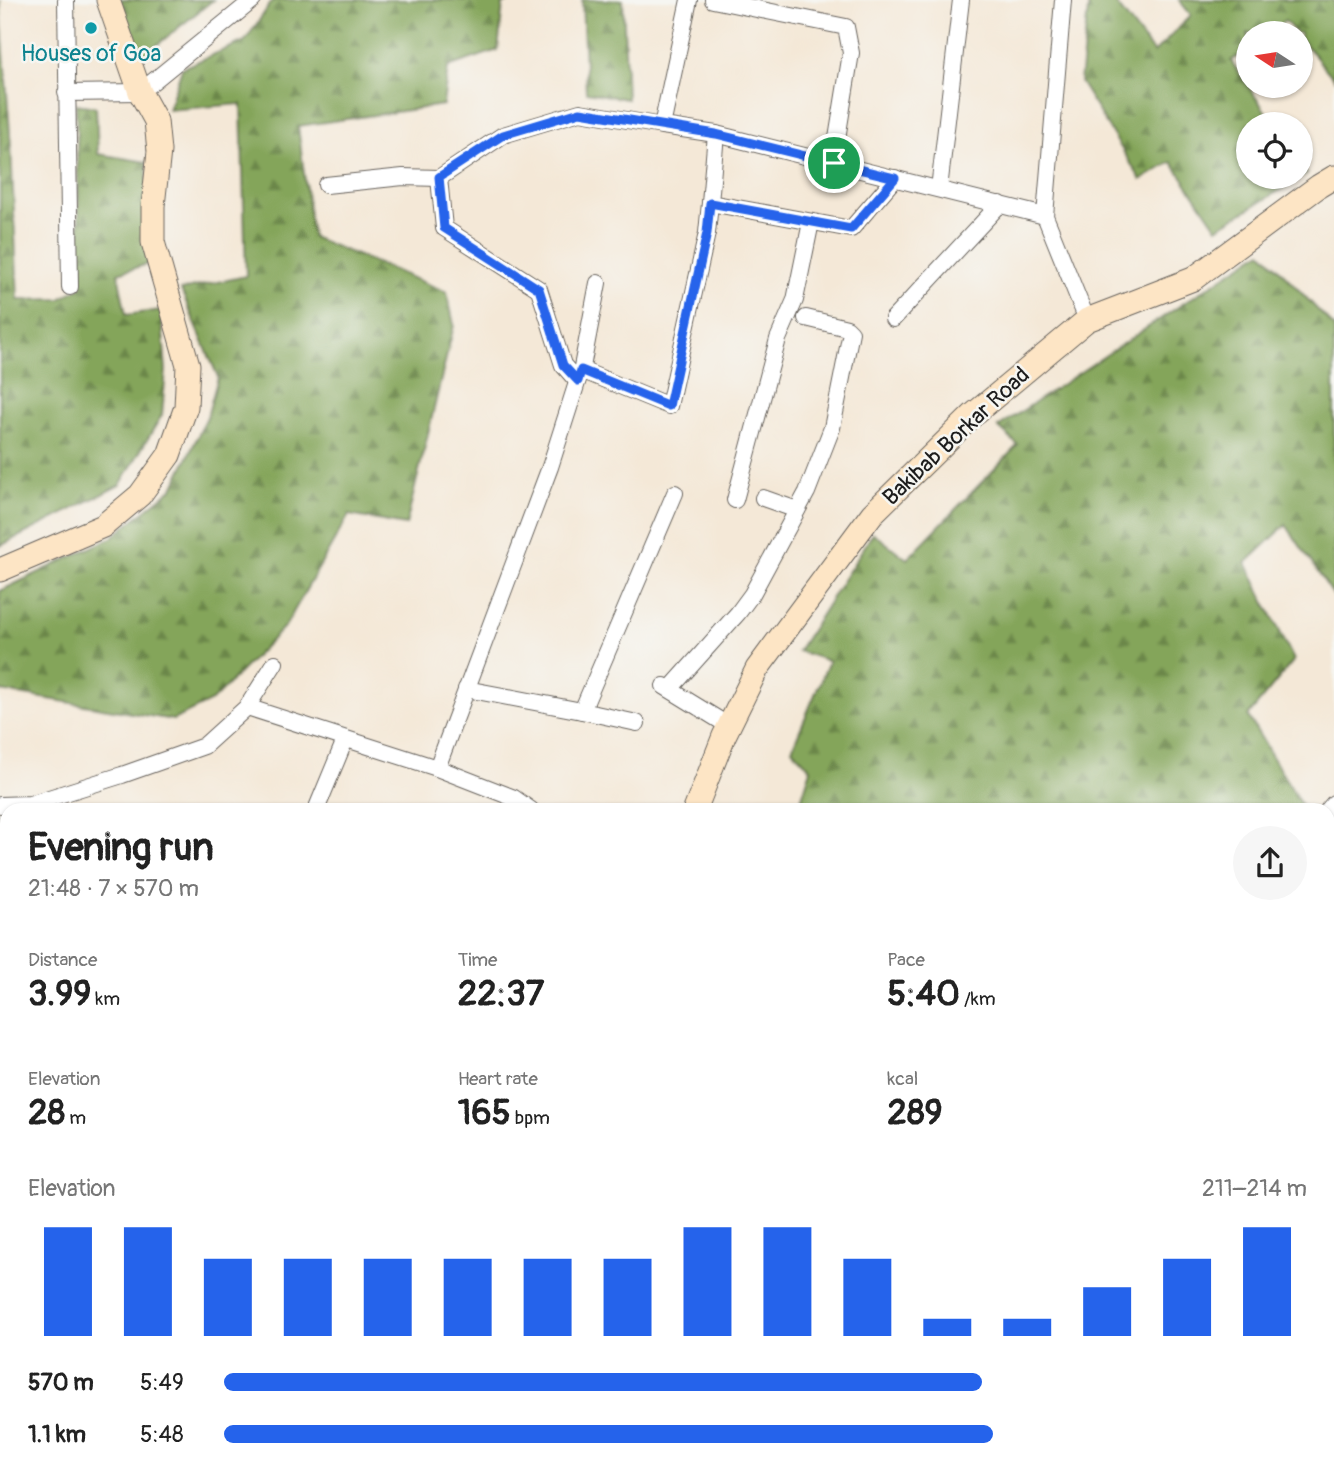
<!DOCTYPE html>
<html lang="en">
<head>
<meta charset="utf-8">
<style>
	body { margin:0; font-family:Pangolin,sans-serif; background:#f6f6f6; color:#222; height:100vh; display:flex; flex-direction:column; font-size:26px; white-space:nowrap }
	* { box-sizing:border-box; margin:0 }
	p { font-size:23px; color:#767676 }
	.icon { flex:none; width:38px; height:38px; fill:none; stroke:currentColor; stroke-width:2; stroke-linecap:round; stroke-linejoin:round }
	.map { position:relative; flex:1; overflow:hidden }
	.side { position:absolute; left:0px; top:803px; width:1335px; height:674px; display:flex; flex-direction:column; background:#fff; border-radius:21px 21px 0 0; box-shadow:0 2px 5px #0004 }
	.side>* { flex:none }
	.needle { width:46px; rotate:282deg }
	.tools { position:absolute; left:1236px; top:21px; display:grid; gap:14px }
	.tools a { display:grid; place-items:center; width:77px; height:77px; border-radius:50%; background:#fff; box-shadow:0 2px 5px #0004; font-size:35px }
	.pin { position:absolute; display:grid; place-items:center; width:60px; height:60px; color:#fff; margin:-30px; border:4px solid #fff; border-radius:50%; box-shadow:0 2px 7px #0007 }
	.round { display:grid; place-items:center; flex:none; width:74px; height:74px; border-radius:37px; background:#f6f6f6 }
	.overview { display:flex; align-items:center; justify-content:space-between; height:119px; padding:0 28px }
	h1 { font-size:38px; font-weight:700; line-height:52px }
	.metrics { display:grid; grid-template-columns:repeat(3,1fr); gap:10px; height:119px; padding:7px 28px }
	.metrics div { display:grid; align-content:center }
	.metrics b { font-size:35px; font-weight:700 }
	.metrics small { font-size:19px; font-weight:400 }
	.metrics p { font-size:19px }
	.chart { height:196px; padding:14px 28px }
	.chart p { display:flex; justify-content:space-between }
	.chart svg { width:100%; height:126px; margin-top:7px; stroke:#2563eb; stroke-width:6 }
	ul { padding:0 28px; list-style:none; font-size:23px }
	li { display:grid; grid-template-columns:112px 84px 1fr; align-items:center; height:52px }
	li i { height:18px; border-radius:9px; background:#2563eb }
	.map>svg:first-child { display:block }
	.forest { fill:url(#forest-firs); stroke:#50603b; stroke-width:2 }
	.lines { fill:none; stroke-linecap:round; stroke-linejoin:round }
	.street-casing { stroke:#68635d; stroke-width:18 }
	.secondary-casing { stroke:#68635d; stroke-width:25 }
	.street { stroke:#fff; stroke-width:16 }
	.secondary { stroke:#fde5c5; stroke-width:23 }
	.route-casing { stroke:#fff; stroke-width:14 }
	.route { stroke:#2563eb; stroke-width:9 }
	.culture-dot { fill:#0f9aa8; stroke:#f6f6f2; stroke-width:2.5 }
	.labels { text-anchor:middle; dominant-baseline:central; stroke-width:5; stroke-linejoin:round; paint-order:stroke }
	.culture-label { font-size:23px; fill:#0d838f; stroke:#f6f6f2 }
	.street-label { font-size:23px; fill:#1c1c1c; stroke:#f6f6f2 }
</style>
</head>
<body>
<div class="map">
<svg width="1334" height="1476" viewBox="0 0 1334 1476">
	<defs>
		<pattern id="forest-firs" width="22" height="20" patternUnits="userSpaceOnUse" patternTransform="scale(1.75)"><rect width="22" height="20" fill="#84a55a"/><path d="M5 1l3.5 6h-7zM16 11l3.5 6h-7z" fill="#6b864a"/></pattern>
	</defs>
	<rect width="100%" height="100%" fill="#f6f6f2"/>
	<filter id="ink" filterUnits="userSpaceOnUse"><feTurbulence type="fractalNoise" baseFrequency=".0143" numOctaves="2"/><feDisplacementMap in="SourceGraphic" scale="14" xChannelSelector="R" yChannelSelector="G"/><feConvolveMatrix kernelMatrix="1 2 1 2 8 2 1 2 1" color-interpolation-filters="sRGB"/></filter>
	<filter id="wash" filterUnits="userSpaceOnUse"><feTurbulence type="fractalNoise" baseFrequency=".00686" numOctaves="4" result="noise"/><feDisplacementMap in="SourceGraphic" scale="28" xChannelSelector="R" yChannelSelector="G"/><feGaussianBlur stdDeviation="1.57" result="paint"/><feColorMatrix in="noise" values="0 0 0 0 0 0 0 0 0 0 0 0 0 0 0 0 0 1.4 0 .05"/><feComposite in="paint" operator="in"/></filter>
	<g filter="url(#wash)">
		<rect width="100%" height="100%" fill="#f4e8d7"/>
		<!-- forest -->
		<g class="forest">
			<polygon points="0,0 11,146 18,300 60,299 81,287 76,104 96,107 98,154 147,162 148,264 118,273 126,315 161,310 166,370 162,415 120,485 0,546"/>
			<polygon points="115,0 213,0 132,65"/>
			<polygon points="273,0 517,0 503,4 498,50 448,67 443,105 298,126 312,237 447,292 454,325 406,525 349,515 286,625 212,701 173,720 0,691 0,591 111,538 173,488 207,417 218,377 181,290 246,276 241,104 168,110 182,68 245,41"/>
			<polygon points="582,0 623,0 627,99 586,92"/>
			<polygon points="1089,0 1113,0 1154,53 1191,15 1179,0 1334,0 1334,79 1300,38 1300,33 1296,33 1285,21 1268,33 1248,33 1248,49 1231,61 1274,124 1248,124 1248,177 1300,177 1300,163 1307,174 1217,228 1172,162 1141,180 1080,82"/>
			<polygon points="1262,251 1334,327 1334,596 1286,525 1246,563 1294,660 1248,716 1304,810 798,810 811,769 792,749 829,661 798,651 873,533 907,559 1018,445 998,427"/>
		</g>
	</g>
	<g filter="url(#ink)">
		<g class="lines">
			<defs>
				<g id="street">
					<polyline points="66,0 70,287"/>
					<polyline points="689,0 662,126 716,134 1045,216"/>
					<polyline points="713,0 846,27 851,53 833,163"/>
					<polyline points="1063,0 1045,216 1087,320"/>
					<polyline points="66,93 140,92 253,0"/>
					<polyline points="716,134 710,203 851,229 895,178"/>
					<polyline points="326,185 403,177 439,178"/>
					<polyline points="939,189 961,0"/>
					<polyline points="893,319 1000,204"/>
					<polyline points="581,370 669,406 707,233 710,203"/>
					<polyline points="577,381 563,365 539,289 444,228 439,178 503,135 580,112 662,126"/>
					<polyline points="763,498 797,510"/>
					<polyline points="735,500 778,339 795,300 811,222"/>
					<polyline points="664,686 729,726"/>
					<polyline points="466,689 582,711 675,493"/>
					<polyline points="670,689 738,613 752,594 807,492 832,428 851,332 847,328 806,318"/>
					<polyline points="247,707 437,768"/>
					<polyline points="582,711 637,723"/>
					<polyline points="0,805 30,804 122,775 204,746 247,707 275,663"/>
					<polyline points="316,810 345,740"/>
					<polyline points="531,810 514,798 437,768 550,467 582,367 598,283"/>
					<polyline points="1328,810 1334,803"/>
					<polyline points="1328,896 1334,902"/>
					<polyline points="0,945 7,945"/>
					<polyline points="1328,1047 1334,1058"/>
					<polyline points="0,1195 7,1195"/>
					<polyline points="1328,1284 1334,1271"/>
					<polyline points="1328,1402 1334,1406"/>
					<polyline points="35,1470 35,1476"/>
					<polyline points="385,1470 386,1476"/>
					<polyline points="492,1470 497,1476"/>
					<polyline points="651,1470 657,1476"/>
					<polyline points="941,1470 941,1476"/>
					<polyline points="1149,1470 1152,1476"/>
					<polyline points="56,1476 67,1470"/>
					<polyline points="443,1476 448,1470"/>
					<polyline points="630,1476 636,1470"/>
					<polyline points="1010,1476 1013,1470"/>
				</g>
				<g id="secondary">
					<polyline points="0,570 103,526 140,495 169,455 186,407 188,365 153,242 153,206 159,151 156,121 140,92 108,0"/>
					<polyline points="695,810 724,736 757,669 872,514 974,414 1087,320 1193,279 1319,186 1334,177"/>
					<polyline points="262,1476 267,1470"/>
				</g>
			</defs>
			<!-- street casing -->
			<use href="#street" class="street-casing"/>
			<!-- secondary casing -->
			<use href="#secondary" class="secondary-casing"/>
			<!-- street -->
			<use href="#street" class="street"/>
			<!-- secondary -->
			<use href="#secondary" class="secondary"/>
		</g>
	</g>
	<g class="lines" filter="url(#ink)">
		<defs>
			<polygon id="route" points="580,112 716,134 895,178 851,229 710,203 707,233 669,406 581,370 578,381 563,365 539,289 444,228 439,177 503,135"/>
		</defs>
		<!-- route casing -->
		<use href="#route" class="route-casing"/>
		<!-- route -->
		<use href="#route" class="route"/>
	</g>
	<!-- markers -->
	<circle class="culture-dot" cx="91" cy="28" r="7"/>
	<g class="labels">
		<!-- culture labels -->
		<g class="culture-label">
			<text x="91" y="53">Houses of Goa</text>
		</g>
		<!-- street labels -->
		<g class="street-label">
			<text transform="translate(956 436) rotate(-43)">Bakibab Borkar Road</text>
		</g>
	</g>
</svg>
<div class="tools">
<a><svg class="needle" viewBox="-14 -14 28 28"><path d="M0-13l5 13h-10z" fill="#e53935"/><path d="M0 13l5-13h-10z" fill="#767676"/></svg></a>
<a><svg class="icon" aria-label="locate" viewBox="0 0 24 24"><circle cx="12" cy="12" r="6"/><path d="M12 2v4M12 18v4M2 12h4M18 12h4"/></svg></a>
</div>
<div class="pin" style="left:834px;top:163px;background:#1e9e55"><svg class="icon" aria-label="arrive" viewBox="0 0 24 24"><path d="M6 21V4h12l-3 4 3 4H6"/></svg></div>
<section class="side">
<div class="overview"><div><h1>Evening run</h1><p>21:48 · 7 × 570 m</p></div><a class="round"><svg class="icon" aria-label="share" viewBox="0 0 24 24"><path d="M12 15V3M7 8l5-5 5 5M5 13v7h14v-7"/></svg></a></div>
<div class="metrics">
<div><p>Distance</p><b>3.99<small> km</small></b></div>
<div><p>Time</p><b>22:37</b></div>
<div><p>Pace</p><b>5:40<small> /km</small></b></div>
</div>
<div class="metrics">
<div><p>Elevation</p><b>28<small> m</small></b></div>
<div><p>Heart rate</p><b>165<small> bpm</small></b></div>
<div><p>kcal</p><b>289</b></div>
</div>
<div class="chart"><p><span>Elevation</span>211–214 m</p>
<svg viewBox="0 0 160 44" preserveAspectRatio="none"><path d="M5 44V6M15 44V6M25 44V17M35 44V17M45 44V17M55 44V17M65 44V17M75 44V17M85 44V6M95 44V6M105 44V17M115 44V38M125 44V38M135 44V27M145 44V17M155 44V6"/></svg>
</div>
<ul>
<li><b>570 m</b>5:49<i style="width:70%"></i></li>
<li><b>1.1 km</b>5:48<i style="width:71%"></i></li>
</ul>
</section>
</div>
</body>
</html>
